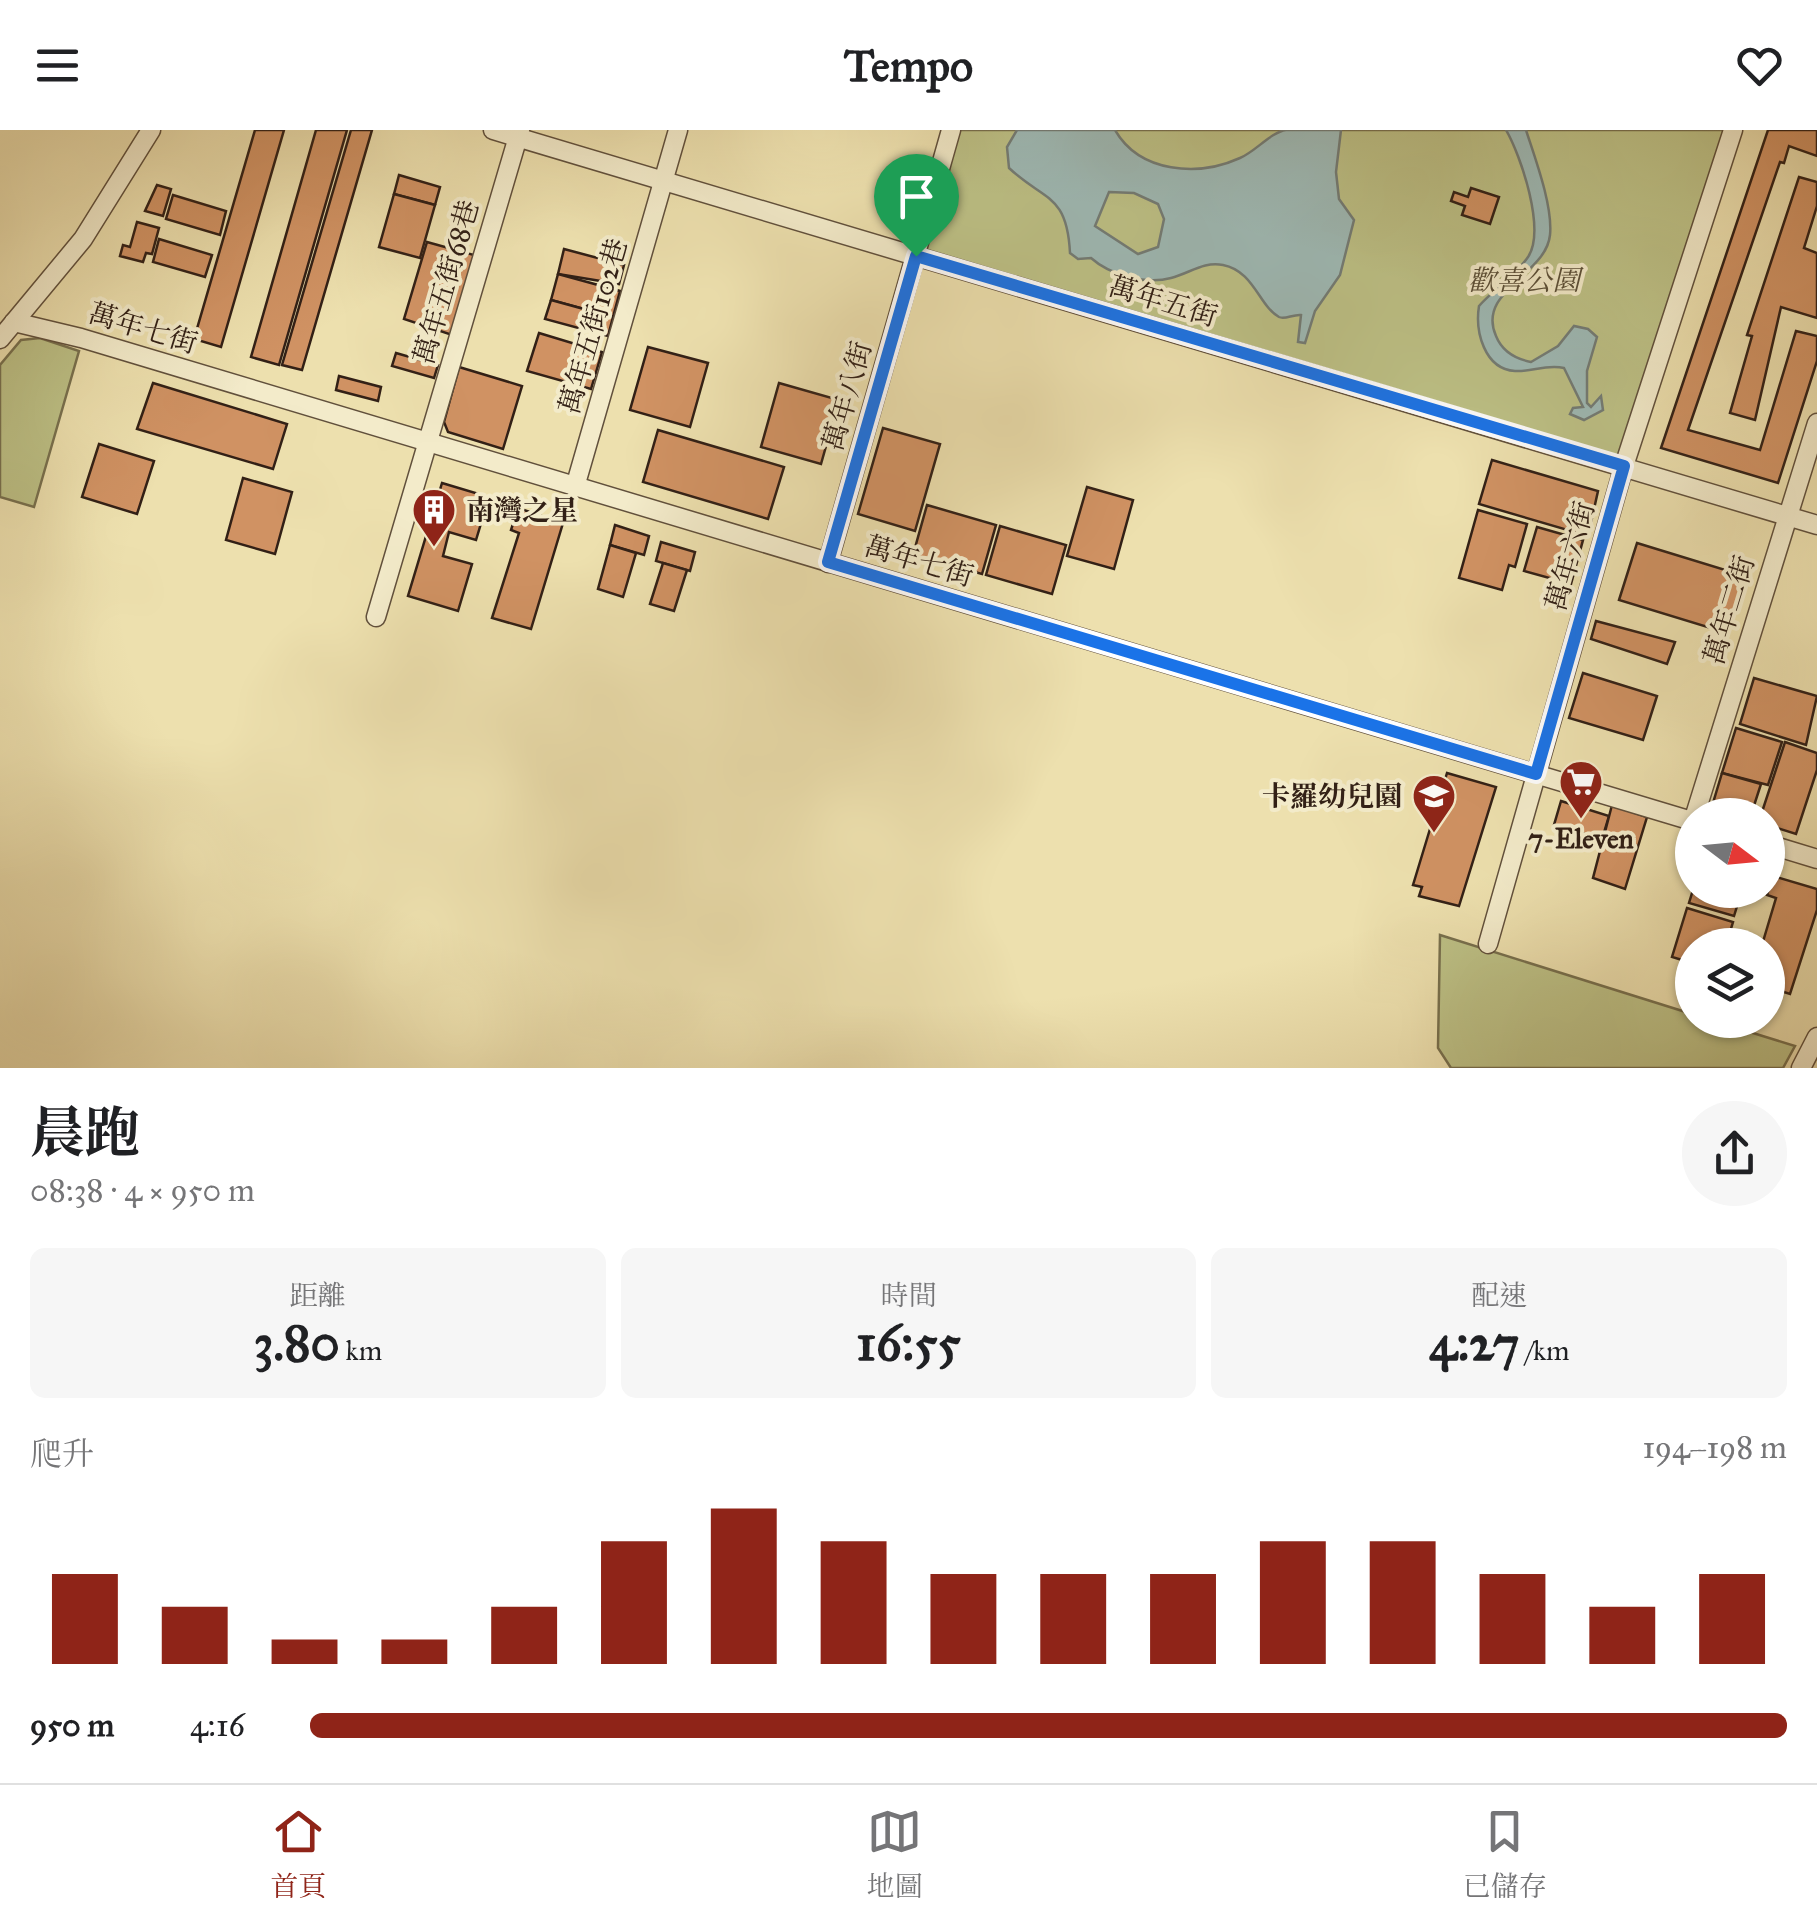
<!DOCTYPE html>
<html lang="zh-TW">
<head>
<meta charset="utf-8">
<style>
	body { margin:0; font-family:"IM FELL Great Primer","Noto Serif TC",serif; background:#f6f6f6; color:#202124; height:100vh; display:flex; flex-direction:column; font-size:38px; white-space:nowrap }
	* { box-sizing:border-box; margin:0 }
	p { font-size:32px; color:#757577 }
	.icon { flex:none; width:55px; height:55px; fill:none; stroke:currentColor; stroke-width:2; stroke-linecap:round; stroke-linejoin:round }
	.map { position:relative; height:938px; overflow:hidden }
	.drawer { display:flex; flex-direction:column; background:#fff; flex:1 }
	.drawer>* { flex:none }
	.needle { width:65px; rotate:106deg }
	.tools { position:absolute; left:1675px; top:668px; display:grid; gap:20px }
	.tools a { display:grid; place-items:center; width:110px; height:110px; border-radius:50%; background:#fff; box-shadow:0 2px 8px #0004; font-size:50px }
	.pin { position:absolute; display:grid; place-items:center; width:85px; height:85px; color:#fff; margin:-102px -42px; border-radius:50% 50% 50% 0; rotate:-45deg; box-shadow:0 0 10px #0007 }
	.pin .icon { rotate:45deg }
	.round { display:grid; place-items:center; flex:none; width:105px; height:105px; border-radius:52px; background:#f6f6f6 }
	.headline { display:flex; align-items:center; justify-content:space-between; height:170px; padding:0 30px }
	h1 { font-size:55px; font-weight:700; line-height:75px }
	.metrics { display:grid; grid-template-columns:repeat(3,1fr); gap:15px; height:170px; padding:10px 30px }
	.metrics div { display:grid; align-content:center; border-radius:15px; background:#f6f6f6; text-align:center }
	.metrics b { font-size:50px; font-weight:700 }
	.metrics small { font-size:28px; font-weight:400 }
	.metrics p { font-size:28px }
	.chart { height:280px; padding:20px 30px }
	.chart p { display:flex; justify-content:space-between }
	.chart svg { width:100%; height:180px; margin-top:10px; stroke:#8f2418; stroke-width:6 }
	ul { padding:0 30px; list-style:none; font-size:32px }
	li { display:grid; grid-template-columns:160px 120px 1fr; align-items:center; height:75px }
	li i { height:25px; border-radius:12px; background:#8f2418 }
	header { display:flex; justify-content:space-between; align-items:center; height:130px; padding:0 30px; background:#fff; font-size:45px; font-weight:700 }
	.tabs { display:flex; justify-content:space-around; align-items:center; height:140px; border-top:2px solid #e0e0e0; background:#fff; font-size:28px; color:#757577 }
	.tabs a { display:grid; justify-items:center; gap:5px }
	.tabs .on { color:#8f2418 }
	.map>svg:first-child { display:block }
	.green { fill:#bdc186; stroke:#78704e; stroke-width:2.5 }
	.water { fill:#9ebab6; stroke:#737c76; stroke-width:2.5; fill-rule:evenodd }
	.building { fill:#d09263; stroke:#322016; stroke-width:2.5 }
	.lines { fill:none; stroke-linecap:round; stroke-linejoin:round }
	.minor-casing { stroke:#61503c; stroke-width:21 }
	.minor { stroke:#f3ebca; stroke-width:18 }
	.route-casing { stroke:#fff; stroke-width:20 }
	.route { stroke:#1a73e8; stroke-width:12 }
	.labels { text-anchor:middle; dominant-baseline:central; stroke-width:8; stroke-linejoin:round; paint-order:stroke }
	.park-label { font-size:28px; font-style:italic; fill:#5c5038; stroke:#f3ebca }
	.street-label { font-size:28px; fill:#322016; stroke:#f3ebca }
	.poi-label { font-size:28px; font-weight:bold; fill:#322016; stroke:#f3ebca; text-anchor:start }
</style>
</head>
<body>
<header><svg class="icon" aria-label="menu" viewBox="0 0 24 24"><path d="M4 6h16M4 12h16M4 18h16"/></svg>Tempo<svg class="icon" aria-label="heart" viewBox="0 0 24 24"><path d="M12 20l-8-8c-3-5 5-10 8-4 3-6 11-1 8 4z"/></svg></header>
<div class="map">
<svg width="1817" height="938" viewBox="0 0 1817 938">
	<rect width="100%" height="100%" fill="#ede0ae"/>
	<filter id="stains"><feTurbulence type="fractalNoise" baseFrequency=".002" numOctaves="4"/><feColorMatrix values="0 0 0 0 .2 0 0 0 0 .09 0 0 0 0 .02 0 0 0 .5 -.17"/></filter>
	<radialGradient id="worn" r=".72"><stop offset=".6" stop-color="#630" stop-opacity="0"/><stop offset="1" stop-color="#630" stop-opacity=".3"/></radialGradient>
	<!-- green -->
	<g class="green">
		<polygon points="951,0 1733,0 1624,336 916,126"/>
		<polygon points="40,208 79,221 34,377 0,367 0,235 21,210"/>
		<polygon points="1440,805 1692,884 1692,890 1711,890 1795,916 1783,938 1451,938 1438,918"/>
	</g>
	<!-- water -->
	<g class="water">
		<path d="M 1017,0 L 1115,0 C 1140,43 1198,47 1240,28 C 1255,22 1271,2 1286,0 C 1303,0 1323,0 1341,0 L 1336,42 L 1339,69 L 1354,90 L 1340,145 L 1315,181 L 1305,213 L 1298,212 L 1301,185 C 1293,184 1285,190 1279,187 C 1259,176 1254,141 1223,135 C 1204,131 1190,143 1171,148 C 1146,155 1110,145 1091,128 L 1078,129 L 1070,123 C 1067,63 1044,71 1009,38 L 1007,17 ZM 1109,62 L 1134,63 L 1158,74 L 1164,89 L 1158,117 L 1138,124 L 1095,96 Z"/>
		<path d="M 1506,0 L 1526,0 C 1535,28 1553,76 1550,105 C 1546,145 1476,161 1496,206 C 1502,221 1516,229 1531,232 L 1558,216 L 1574,196 L 1588,199 L 1597,207 L 1587,241 L 1587,273 L 1591,277 L 1601,266 L 1603,280 L 1584,290 L 1570,284 L 1573,278 L 1583,277 L 1564,238 C 1546,234 1532,242 1515,241 C 1484,239 1475,201 1479,176 C 1494,159 1515,146 1528,127 C 1546,100 1521,26 1506,0 Z"/>
	</g>
	<!-- building -->
	<g class="building">
		<polygon points="255,0 284,0 221,217 194,209"/>
		<polygon points="316,0 347,0 279,235 251,227"/>
		<polygon points="351,0 372,0 302,240 282,235"/>
		<polygon points="1768,0 1817,0 1817,26 1789,16 1784,33 1780,32 1688,300 1760,320 1796,201 1817,206 1817,231 1778,353 1661,318"/>
		<polygon points="399,45 440,57 435,75 394,64"/>
		<polygon points="1799,47 1817,52 1817,76 1804,118 1817,123 1817,188 1781,177 1755,290 1730,283 1752,206 1747,205"/>
		<polygon points="157,55 171,59 163,86 145,81"/>
		<polygon points="1471,58 1499,67 1490,94 1462,85 1465,76 1451,71 1454,62 1468,67"/>
		<polygon points="394,64 435,75 420,128 379,117"/>
		<polygon points="173,65 226,81 220,105 166,89"/>
		<polygon points="137,92 159,98 152,124 146,123 143,132 120,126 123,115 130,117"/>
		<polygon points="159,109 212,125 205,147 153,132"/>
		<polygon points="427,112 474,125 452,205 404,189"/>
		<polygon points="564,119 624,135 619,154 558,144"/>
		<polygon points="558,144 620,161 613,187 551,170"/>
		<polygon points="551,170 613,187 608,206 545,189"/>
		<polygon points="539,203 602,222 591,259 527,241"/>
		<polygon points="648,217 708,233 690,297 630,280"/>
		<polygon points="396,223 438,235 434,248 392,236"/>
		<polygon points="459,237 522,256 503,319 448,302 444,292"/>
		<polygon points="339,246 381,257 378,271 336,260"/>
		<polygon points="153,253 287,294 273,339 137,299"/>
		<polygon points="779,253 839,270 821,334 761,317"/>
		<polygon points="883,298 940,314 915,401 858,384"/>
		<polygon points="658,300 784,337 768,389 643,352"/>
		<polygon points="99,314 154,331 137,384 82,367"/>
		<polygon points="1492,330 1598,361 1588,406 1479,374"/>
		<polygon points="243,348 292,362 275,424 226,410"/>
		<polygon points="442,353 489,367 476,410 449,402 443,426 472,434 458,481 408,466"/>
		<polygon points="1087,357 1133,370 1114,439 1067,426"/>
		<polygon points="927,375 996,395 982,444 913,425"/>
		<polygon points="518,378 563,393 531,499 492,488 519,403 511,400"/>
		<polygon points="1478,380 1527,394 1515,437 1509,435 1502,460 1459,448"/>
		<polygon points="615,395 649,406 644,425 610,415"/>
		<polygon points="1000,396 1066,415 1052,464 986,445"/>
		<polygon points="1537,397 1583,410 1571,454 1524,441"/>
		<polygon points="661,412 695,422 690,441 656,431"/>
		<polygon points="1637,413 1745,446 1727,503 1619,470"/>
		<polygon points="610,415 636,423 623,467 598,459"/>
		<polygon points="663,433 687,440 674,481 650,474"/>
		<polygon points="1596,491 1675,512 1667,534 1591,509"/>
		<polygon points="1583,543 1657,566 1643,610 1569,588"/>
		<polygon points="1754,548 1817,566 1806,615 1740,594"/>
		<polygon points="1736,598 1782,612 1768,655 1722,643"/>
		<polygon points="1785,612 1817,623 1817,640 1796,704 1768,695 1768,685 1761,685"/>
		<polygon points="1447,643 1496,657 1459,776 1419,766 1422,757 1413,755"/>
		<polygon points="1722,643 1761,654 1751,685 1715,683 1713,673"/>
		<polygon points="1561,671 1609,686 1602,709 1554,695"/>
		<polygon points="1612,675 1647,687 1625,759 1593,748"/>
		<polygon points="1773,746 1817,759 1817,780 1790,864 1768,857 1768,815 1762,815 1776,768 1767,765"/>
		<polygon points="1693,760 1742,760 1734,786 1689,773"/>
		<polygon points="1687,778 1733,792 1726,815 1692,815 1692,833 1672,827"/>
	</g>
	<g class="lines">
		<defs>
			<g id="minor">
				<polyline points="493,0 1817,395"/>
				<polyline points="14,192 81,208 1692,691"/>
				<polyline points="0,209 83,109 151,0"/>
				<polyline points="575,357 678,0"/>
				<polyline points="828,433 951,0"/>
				<polyline points="376,487 520,0"/>
				<polyline points="1695,685 1817,293"/>
				<polyline points="1768,714 1817,729"/>
				<polyline points="1488,814 1624,336 1733,0"/>
				<polyline points="1801,938 1817,907"/>
			</g>
		</defs>
		<!-- minor casing -->
		<use href="#minor" class="minor-casing"/>
		<!-- minor -->
		<use href="#minor" class="minor"/>
	</g>
	<g class="lines">
		<defs>
			<polygon id="route" points="916,126 1624,336 1536,644 828,432"/>
		</defs>
		<!-- route casing -->
		<use href="#route" class="route-casing"/>
		<!-- route -->
		<use href="#route" class="route"/>
	</g>
	<!-- icons -->
	<defs>
		<symbol id="building-pin" viewBox="-11 -11 22 30"><path d="M0 17L-7.5 6A9.5 9.5 0 1 1 7.5 6Z" fill="#8f2418" stroke="#f3ebca"/><path d="M-4-6H4V6H1V3H-1V6H-4ZM-2.5-4.3h1.7v1.8h-1.7ZM.8-4.3h1.7v1.8H.8ZM-2.5-1h1.7V.8h-1.7ZM.8-1h1.7V.8H.8Z" fill="#fff"/></symbol>
		<symbol id="supermarket-pin" viewBox="-11 -11 22 30"><path d="M0 17L-7.5 6A9.5 9.5 0 1 1 7.5 6Z" fill="#8f2418" stroke="#f3ebca"/><path d="M-6-5.5h2.5l.6 2H6L4.5 2H-2.5L-4.4-4H-6ZM-1.5 3.2a1.3 1.3 0 1 0 .1 0ZM3 3.2a1.3 1.3 0 1 0 .1 0Z" fill="#fff"/></symbol>
		<symbol id="school-pin" viewBox="-11 -11 22 30"><path d="M0 17L-7.5 6A9.5 9.5 0 1 1 7.5 6Z" fill="#8f2418" stroke="#f3ebca"/><path d="M0-5L7-2L0 1L-7-2ZM-4 1L0 2.5L4 1V4Q0 6-4 4Z" fill="#fff"/></symbol>
	</defs>
	<g fill-rule="evenodd">
		<use href="#building-pin" x="409" y="355" width="50" height="68"/>
		<use href="#supermarket-pin" x="1556" y="627" width="50" height="68"/>
		<use href="#school-pin" x="1409" y="641" width="50" height="68"/>
	</g>
	<g class="labels">
		<!-- park labels -->
		<g class="park-label">
			<text x="1524" y="150">歡喜公園</text>
		</g>
		<!-- street labels -->
		<g class="street-label">
			<text transform="translate(446 152) rotate(-74)">萬年五街68巷</text>
			<text transform="translate(1163 171) rotate(17)">萬年五街</text>
			<text transform="translate(593 196) rotate(-74)">萬年五街102巷</text>
			<text transform="translate(143 198) rotate(17)">萬年七街</text>
			<text transform="translate(847 266) rotate(-74)">萬年八街</text>
			<text transform="translate(1570 426) rotate(-74)">萬年六街</text>
			<text transform="translate(919 431) rotate(17)">萬年七街</text>
			<text transform="translate(1729 480) rotate(-73)">萬年二街</text>
		</g>
		<!-- poi labels -->
		<g class="poi-label">
			<text x="466" y="380">南灣之星</text>
			<text x="1402" y="666" text-anchor="end">卡羅幼兒園</text>
			<text x="1581" y="708" text-anchor="middle">7-Eleven</text>
		</g>
	</g>
	<rect width="100%" height="100%" filter="url(#stains)"/>
	<rect width="100%" height="100%" fill="url(#worn)"/>
</svg>
<div class="tools">
<a><svg class="needle" viewBox="-14 -14 28 28"><path d="M0-13l5 13h-10z" fill="#e53935"/><path d="M0 13l5-13h-10z" fill="#757577"/></svg></a>
<a><svg class="icon" aria-label="layers" viewBox="0 0 24 24"><path d="M12 4l9 5-9 5-9-5zM3 14l9 5 9-5"/></svg></a>
</div>
<div class="pin" style="left:916px;top:126px;background:#1e9e55"><svg class="icon" aria-label="arrive" viewBox="0 0 24 24"><path d="M6 21V4h12l-3 4 3 4H6"/></svg></div>
</div>
<section class="drawer">
<div class="headline"><div><h1>晨跑</h1><p>08:38 · 4 × 950 m</p></div><a class="round"><svg class="icon" aria-label="share" viewBox="0 0 24 24"><path d="M12 15V3M7 8l5-5 5 5M5 13v7h14v-7"/></svg></a></div>
<div class="metrics">
<div><p>距離</p><b>3.80<small> km</small></b></div>
<div><p>時間</p><b>16:55</b></div>
<div><p>配速</p><b>4:27<small> /km</small></b></div>
</div>
<div class="chart"><p><span>爬升</span>194–198 m</p>
<svg viewBox="0 0 160 44" preserveAspectRatio="none"><path d="M5 44V22M15 44V30M25 44V38M35 44V38M45 44V30M55 44V14M65 44V6M75 44V14M85 44V22M95 44V22M105 44V22M115 44V14M125 44V14M135 44V22M145 44V30M155 44V22"/></svg>
</div>
<ul>
<li><b>950 m</b>4:16<i style="width:100%"></i></li>
</ul>
</section>
<nav class="tabs">
<a class="on"><svg class="icon" aria-label="home" viewBox="0 0 24 24"><path d="M3 11l9-7 9 7M6 9v11h12V9"/></svg>首頁</a>
<a><svg class="icon" aria-label="map" viewBox="0 0 24 24"><path d="M3 6l6-2 6 2 6-2v14l-6 2-6-2-6 2zM9 4v14M15 6v14"/></svg>地圖</a>
<a><svg class="icon" aria-label="saved" viewBox="0 0 24 24"><path d="M7 4h10v16l-5-4-5 4z"/></svg>已儲存</a>
</nav>
</body>
</html>
